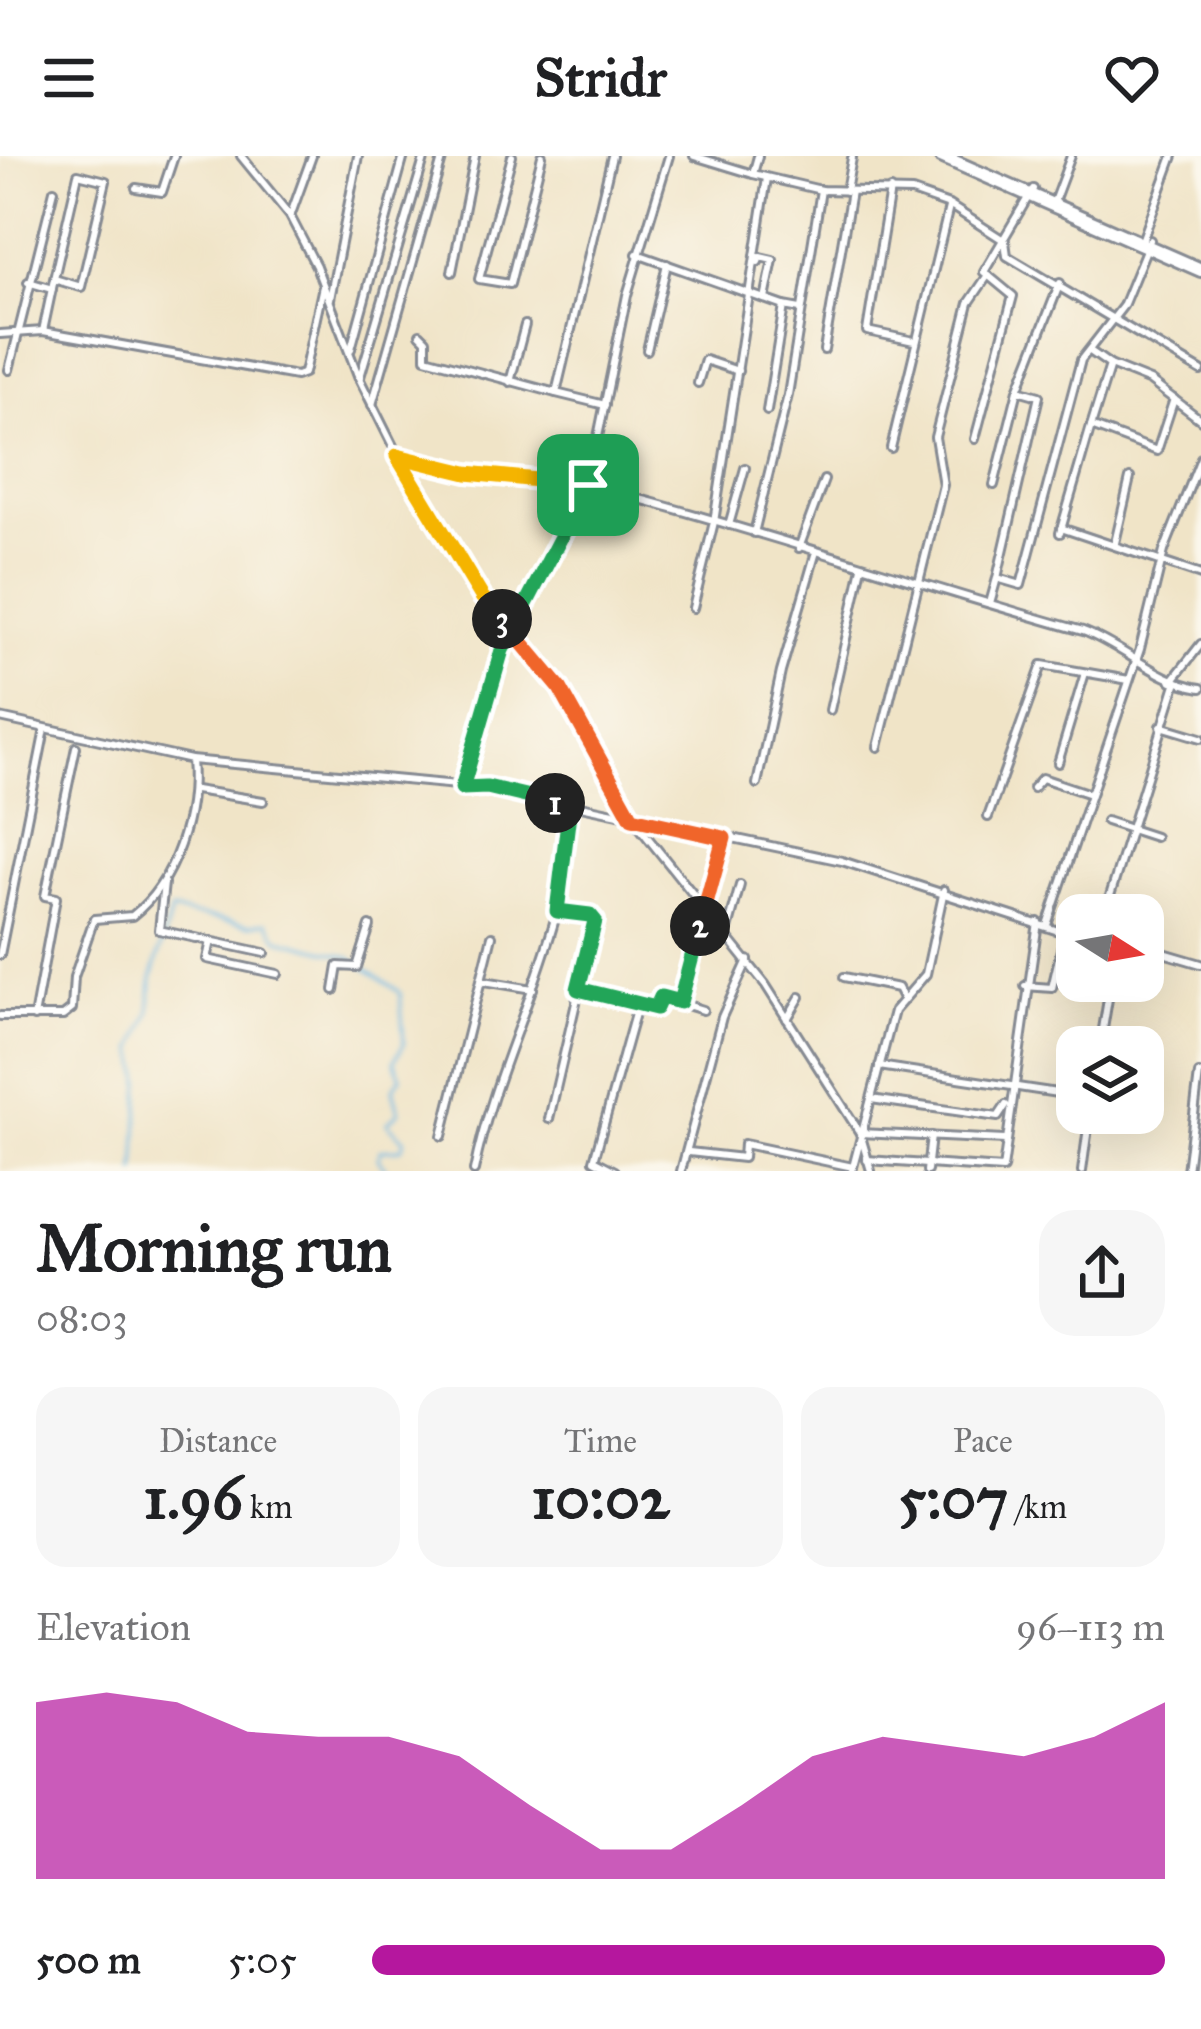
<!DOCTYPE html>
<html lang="en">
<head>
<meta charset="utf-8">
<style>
	body { margin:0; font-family:"IM FELL Great Primer",serif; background:#f6f6f6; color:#202124; height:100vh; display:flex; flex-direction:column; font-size:45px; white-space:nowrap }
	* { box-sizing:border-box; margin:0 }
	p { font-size:39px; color:#757577 }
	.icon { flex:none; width:66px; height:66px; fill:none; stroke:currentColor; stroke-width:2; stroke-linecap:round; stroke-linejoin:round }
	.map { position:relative; height:1015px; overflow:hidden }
	.drawer { display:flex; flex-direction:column; background:#fff; flex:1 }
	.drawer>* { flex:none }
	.needle { width:78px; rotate:101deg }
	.tools { position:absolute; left:1056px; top:738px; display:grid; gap:24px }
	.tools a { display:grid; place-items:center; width:108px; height:108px; border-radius:24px; background:#fff; box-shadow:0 12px 48px #0002; font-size:60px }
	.pin { position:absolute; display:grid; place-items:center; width:102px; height:102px; color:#fff; margin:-51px; border-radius:24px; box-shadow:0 6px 18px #0006 }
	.km { position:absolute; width:60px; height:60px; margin:-30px; border-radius:50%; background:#222; color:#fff; font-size:33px; line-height:60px; text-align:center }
	.round { display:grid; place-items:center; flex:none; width:126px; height:126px; border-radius:36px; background:#f6f6f6 }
	.head { display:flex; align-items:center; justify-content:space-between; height:204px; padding:0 36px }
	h1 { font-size:66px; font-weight:800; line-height:90px }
	.stats { display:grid; grid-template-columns:repeat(3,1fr); gap:18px; height:204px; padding:12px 36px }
	.stats div { display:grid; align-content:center; border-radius:30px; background:#f6f6f6; text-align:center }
	.stats b { font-size:60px; font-weight:800 }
	.stats small { font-size:33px; font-weight:400 }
	.stats p { font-size:33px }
	.chart { height:336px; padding:24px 36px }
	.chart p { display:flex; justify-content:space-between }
	.chart svg { width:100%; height:216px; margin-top:12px; fill:#b5179e; opacity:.7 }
	ul { padding:0 36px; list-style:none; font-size:39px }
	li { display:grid; grid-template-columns:192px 144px 1fr; align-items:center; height:90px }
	li i { height:30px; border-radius:15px; background:#b5179e }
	header { display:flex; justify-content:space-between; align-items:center; height:156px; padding:0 36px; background:#fff; font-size:54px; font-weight:800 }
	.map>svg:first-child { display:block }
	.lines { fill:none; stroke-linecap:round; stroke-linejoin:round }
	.stream { stroke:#6ab7e3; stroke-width:3 }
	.street-casing { stroke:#868a92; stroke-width:12 }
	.primary-casing { stroke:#868a92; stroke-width:18 }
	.street { stroke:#fff; stroke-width:6 }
	.primary { stroke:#fff; stroke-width:12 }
	.split-1-casing { stroke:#fff; stroke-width:24 }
	.split-2-casing { stroke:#fff; stroke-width:24 }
	.split-3-casing { stroke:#fff; stroke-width:24 }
	.split-4-casing { stroke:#fff; stroke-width:24 }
	.split-1 { stroke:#22a559; stroke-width:15 }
	.split-2 { stroke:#22a559; stroke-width:15 }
	.split-3 { stroke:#f0652b; stroke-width:15 }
	.split-4 { stroke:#f5b400; stroke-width:15 }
</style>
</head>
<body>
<header><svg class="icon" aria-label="menu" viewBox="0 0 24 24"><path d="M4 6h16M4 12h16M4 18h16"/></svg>Stridr<svg class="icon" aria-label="heart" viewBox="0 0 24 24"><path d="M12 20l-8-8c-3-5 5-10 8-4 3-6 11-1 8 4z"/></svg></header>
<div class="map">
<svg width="1201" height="1015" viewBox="0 0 1201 1015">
	<rect width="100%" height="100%" fill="#fbf7ec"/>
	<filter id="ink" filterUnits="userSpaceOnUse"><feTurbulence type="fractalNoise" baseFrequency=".00833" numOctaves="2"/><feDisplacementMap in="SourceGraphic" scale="24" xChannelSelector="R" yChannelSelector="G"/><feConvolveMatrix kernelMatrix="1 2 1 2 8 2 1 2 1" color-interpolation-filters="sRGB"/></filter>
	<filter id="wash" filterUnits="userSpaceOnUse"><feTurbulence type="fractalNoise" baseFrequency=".004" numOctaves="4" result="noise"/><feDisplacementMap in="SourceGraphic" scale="48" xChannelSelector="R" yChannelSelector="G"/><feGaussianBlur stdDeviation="2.7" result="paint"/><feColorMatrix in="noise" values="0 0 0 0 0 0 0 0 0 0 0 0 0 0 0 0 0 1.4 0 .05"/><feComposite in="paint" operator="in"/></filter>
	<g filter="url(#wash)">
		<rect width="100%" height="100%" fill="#f0e4c7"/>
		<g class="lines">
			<!-- stream -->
			<polyline class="stream" points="136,1015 141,924 135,892 150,857 152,822 171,755 251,769 267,766 279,783 349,801 400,836 404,888 394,905 401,921 393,933 399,956 387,967 405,984 401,993 381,994 378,1002 387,1015"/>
		</g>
	</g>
	<g filter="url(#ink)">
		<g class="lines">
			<defs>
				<g id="street">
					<polyline points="241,0 290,60 316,110 359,222 421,346 482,441 558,529 608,610 632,662 765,828 860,977 871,1015"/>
					<polyline points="512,0 479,123 510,128 542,0"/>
					<polyline points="694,0 753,18 758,0"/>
					<polyline points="753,18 821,34 912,36 949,49 1005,85 1007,100 1201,215"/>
					<polyline points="136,32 162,36 174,0"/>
					<polyline points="890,34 867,175 914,185"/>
					<polyline points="846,35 852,2"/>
					<polyline points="1055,43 1071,0"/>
					<polyline points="291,58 312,0"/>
					<polyline points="1142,85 1173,0"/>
					<polyline points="637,98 784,150"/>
					<polyline points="758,106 760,101 773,104 765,143"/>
					<polyline points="452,116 475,0"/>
					<polyline points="28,126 52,133"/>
					<polyline points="330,143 358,0"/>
					<polyline points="43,175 54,123 81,131 106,25 78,18 54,123"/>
					<polyline points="0,178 43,175 296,220 304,217 323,130"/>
					<polyline points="420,178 426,184 426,202 556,237"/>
					<polyline points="351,193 404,0"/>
					<polyline points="647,194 667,108"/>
					<polyline points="824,194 851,35"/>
					<polyline points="1090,195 1110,209 1091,270 1157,295 1174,243"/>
					<polyline points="1110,209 1150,225 1201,264"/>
					<polyline points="9,214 54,34"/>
					<polyline points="360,221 425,0"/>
					<polyline points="510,226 525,169"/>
					<polyline points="698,227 705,204 738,215"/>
					<polyline points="1018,234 1060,127"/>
					<polyline points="372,249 443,0"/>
					<polyline points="605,249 556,237 612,0"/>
					<polyline points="767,255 784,150 800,153"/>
					<polyline points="975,283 1013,140 984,116 1033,33"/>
					<polyline points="891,292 949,51"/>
					<path d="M 398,300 C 467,319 538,316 606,334 C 767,376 924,431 1083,475 C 1125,491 1158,526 1201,532"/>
					<polyline points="994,329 1018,234 1039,240 997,422"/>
					<polyline points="729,369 745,312"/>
					<polyline points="1061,372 1201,419"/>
					<polyline points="754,377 788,239 821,34"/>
					<polyline points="1060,377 1091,270"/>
					<polyline points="1115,387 1130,322"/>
					<polyline points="799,392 824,324"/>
					<polyline points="990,447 997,422 1021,429 1081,204 1123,150 1150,84"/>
					<polyline points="693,452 714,366 767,22"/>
					<polyline points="1172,525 1201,488"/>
					<polyline points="830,554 862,411"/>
					<polyline points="0,562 191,604 500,633 842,705 1077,781"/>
					<polyline points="1161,570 1201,582"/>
					<polyline points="878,591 943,329 935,281 969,147 988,119"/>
					<polyline points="1058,607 1085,517"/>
					<polyline points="757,628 781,516 815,399"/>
					<polyline points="462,632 503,494 588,330 627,139 669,0"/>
					<polyline points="1033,632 1042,622 1090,638"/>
					<polyline points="195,634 263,645"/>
					<polyline points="988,661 1042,509 1129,524"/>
					<polyline points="1106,665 1155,681"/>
					<polyline points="164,727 159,774 265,797"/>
					<polyline points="1104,759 1176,528"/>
					<polyline points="1047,769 1140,493 1164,395 1201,302"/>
					<polyline points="727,777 740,729"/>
					<polyline points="211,785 207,803 278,818"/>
					<polyline points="1143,791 1201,808"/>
					<polyline points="0,799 45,573"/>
					<polyline points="844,821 898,832 903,842"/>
					<polyline points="484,825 533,833"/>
					<polyline points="1025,830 1052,832 1065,776"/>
					<polyline points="578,833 656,852 661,841 703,854"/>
					<polyline points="334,834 338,810 357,811 370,770"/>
					<polyline points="680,846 724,682"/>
					<path d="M 0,860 L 63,860 L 72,853 L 74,821 L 94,763 L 132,760 C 176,726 196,657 191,604"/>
					<polyline points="34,861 56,742 45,740 76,591"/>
					<polyline points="787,863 800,841"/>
					<polyline points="1100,891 1111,825"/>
					<polyline points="879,910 1077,940"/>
					<polyline points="871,943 998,961 1006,949"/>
					<polyline points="549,963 595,765 590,759 557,755"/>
					<polyline points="860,977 1005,984"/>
					<polyline points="442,980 492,780"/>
					<polyline points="689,996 743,1002 744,988 853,1011"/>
					<polyline points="867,1004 1003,1013 1038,766"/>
					<path d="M 474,1015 C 492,924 532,848 556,759 C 565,724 566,685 570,649"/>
					<polyline points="615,1015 594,1004 638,847"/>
					<polyline points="681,1015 722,861 748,804"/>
					<polyline points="852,1015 894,855 926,818 944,734"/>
					<polyline points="927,1015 931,980"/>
					<polyline points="1082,1015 1090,957"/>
					<polyline points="1187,1015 1199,918"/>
				</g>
				<polyline id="primary" points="941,0 1201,114"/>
			</defs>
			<!-- street casing -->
			<use href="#street" class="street-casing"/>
			<!-- primary casing -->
			<use href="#primary" class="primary-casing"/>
			<!-- street -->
			<use href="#street" class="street"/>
			<!-- primary -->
			<use href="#primary" class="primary"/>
		</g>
	</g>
	<g class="lines" filter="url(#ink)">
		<defs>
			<polyline id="split-1" points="555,647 487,631 462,632 502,494 588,329"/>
			<polyline id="split-2" points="555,647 570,649 557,755 590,759 595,765 578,833 656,852 661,841 680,846 700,770"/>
			<polyline id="split-3" points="502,463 560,532 632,662 724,682 700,770"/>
			<polyline id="split-4" points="502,463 482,441 397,300 467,317 588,329"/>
		</defs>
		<!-- split-1 casing -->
		<use href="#split-1" class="split-1-casing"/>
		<!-- split-2 casing -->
		<use href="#split-2" class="split-2-casing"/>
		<!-- split-3 casing -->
		<use href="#split-3" class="split-3-casing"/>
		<!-- split-4 casing -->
		<use href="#split-4" class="split-4-casing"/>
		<!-- split-1 -->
		<use href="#split-1" class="split-1"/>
		<!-- split-2 -->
		<use href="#split-2" class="split-2"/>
		<!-- split-3 -->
		<use href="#split-3" class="split-3"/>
		<!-- split-4 -->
		<use href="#split-4" class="split-4"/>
	</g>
</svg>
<div class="tools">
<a><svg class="needle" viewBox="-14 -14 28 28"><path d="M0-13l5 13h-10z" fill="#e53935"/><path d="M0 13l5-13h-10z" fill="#757577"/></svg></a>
<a><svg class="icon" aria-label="layers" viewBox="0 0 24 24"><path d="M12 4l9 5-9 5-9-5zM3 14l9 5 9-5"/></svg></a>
</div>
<div class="pin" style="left:588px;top:329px;background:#1e9e55"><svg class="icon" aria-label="arrive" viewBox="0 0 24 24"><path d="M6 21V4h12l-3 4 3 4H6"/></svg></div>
<b class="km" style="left:555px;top:647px">1</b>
<b class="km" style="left:700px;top:770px">2</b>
<b class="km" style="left:502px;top:463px">3</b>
</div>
<section class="drawer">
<div class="head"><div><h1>Morning run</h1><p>08:03</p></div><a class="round"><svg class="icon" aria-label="share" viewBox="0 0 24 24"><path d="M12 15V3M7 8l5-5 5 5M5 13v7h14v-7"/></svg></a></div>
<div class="stats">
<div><p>Distance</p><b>1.96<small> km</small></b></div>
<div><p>Time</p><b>10:02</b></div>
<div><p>Pace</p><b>5:07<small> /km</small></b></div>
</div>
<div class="chart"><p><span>Elevation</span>96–113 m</p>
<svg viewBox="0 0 160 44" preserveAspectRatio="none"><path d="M0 44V8L10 6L20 8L30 14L40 15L50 15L60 19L70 29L80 38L90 38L100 29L110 19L120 15L130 17L140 19L150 15L160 8V44z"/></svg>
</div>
<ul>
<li><b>500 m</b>5:05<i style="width:100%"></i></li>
</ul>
</section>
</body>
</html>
